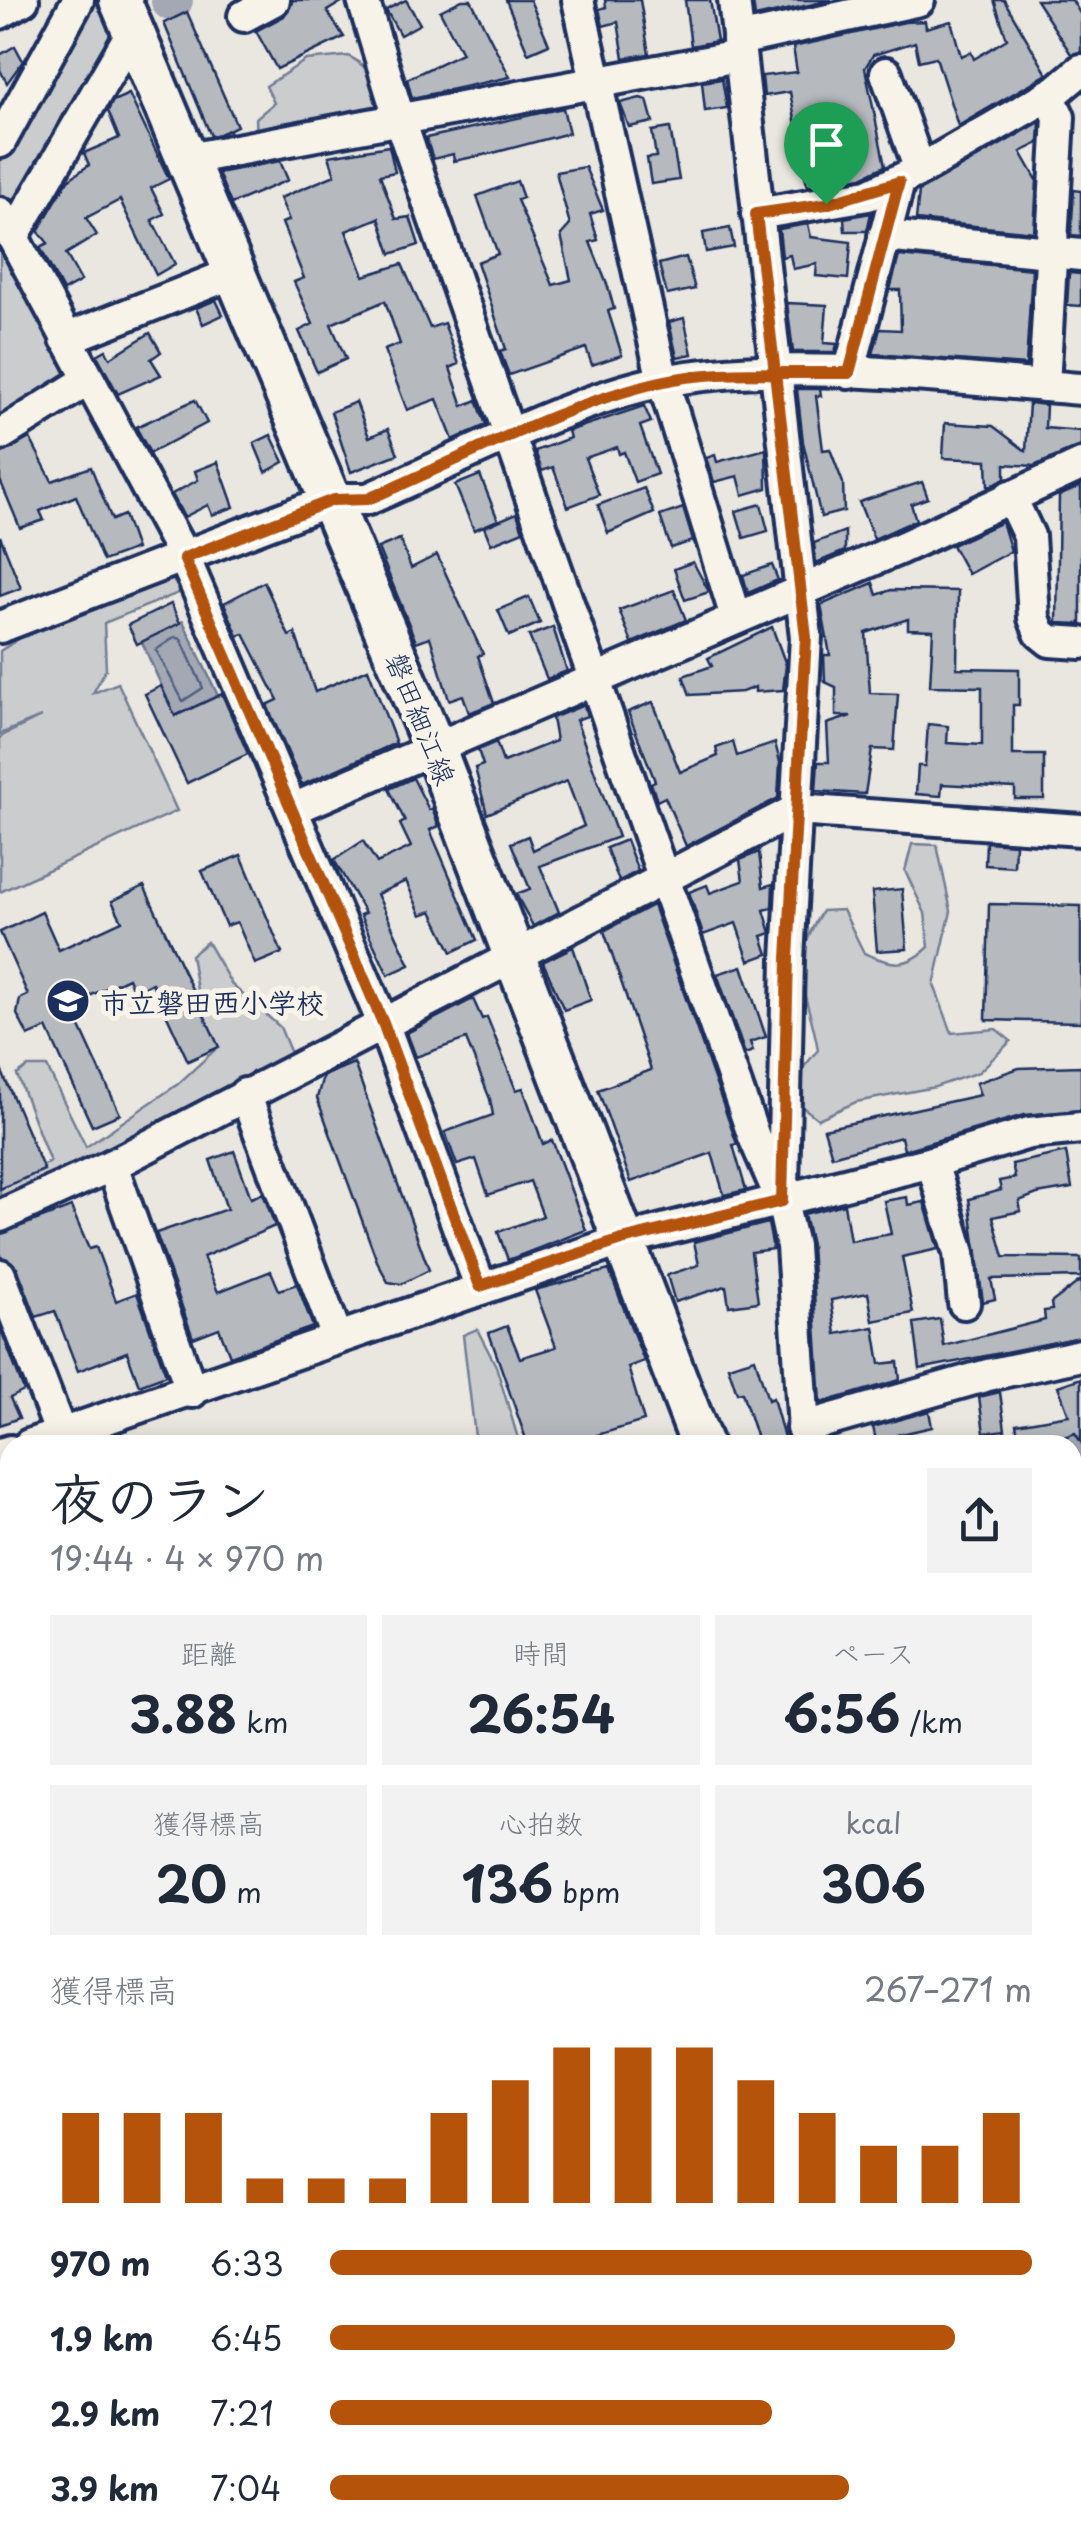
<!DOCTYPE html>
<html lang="ja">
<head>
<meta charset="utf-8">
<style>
	body { margin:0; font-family:"Playpen Sans","Klee One",sans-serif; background:#f2f2f3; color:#1f2937; height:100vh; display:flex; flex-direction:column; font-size:38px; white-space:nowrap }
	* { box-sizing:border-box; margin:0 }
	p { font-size:32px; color:#747a83 }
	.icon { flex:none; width:55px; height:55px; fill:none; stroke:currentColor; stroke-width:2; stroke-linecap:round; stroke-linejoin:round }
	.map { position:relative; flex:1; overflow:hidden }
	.details { position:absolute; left:0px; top:1435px; width:1082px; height:1110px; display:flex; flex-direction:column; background:#fff; border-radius:30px 30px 0 0; box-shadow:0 5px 25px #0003 }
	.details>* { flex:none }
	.pin { position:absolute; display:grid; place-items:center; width:85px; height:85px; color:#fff; margin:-102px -42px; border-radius:50% 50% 50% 0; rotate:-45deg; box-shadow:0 0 10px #0007 }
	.pin .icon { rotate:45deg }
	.round { display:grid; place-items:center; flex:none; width:105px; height:105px; border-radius:0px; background:#f2f2f3 }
	.overview { display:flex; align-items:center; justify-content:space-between; height:170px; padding:0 50px }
	h1 { font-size:55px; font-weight:700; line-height:75px }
	.metrics { display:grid; grid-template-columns:repeat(3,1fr); gap:15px; height:170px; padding:10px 50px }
	.metrics div { display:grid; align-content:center; border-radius:0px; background:#f2f2f3; text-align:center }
	.metrics b { font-size:50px; font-weight:700 }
	.metrics small { font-size:28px; font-weight:400 }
	.metrics p { font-size:28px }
	.chart { height:280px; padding:20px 50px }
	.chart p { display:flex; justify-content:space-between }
	.chart svg { width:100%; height:180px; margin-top:10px; stroke:#b45309; stroke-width:6 }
	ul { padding:0 50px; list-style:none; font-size:32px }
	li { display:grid; grid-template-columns:160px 120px 1fr; align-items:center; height:75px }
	li i { height:25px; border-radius:12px; background:#b45309 }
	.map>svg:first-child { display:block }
	.green { fill:#cbcccd; stroke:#737e96; stroke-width:2.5 }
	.water { fill:#a3a8b4; stroke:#6d7892; stroke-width:2.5 }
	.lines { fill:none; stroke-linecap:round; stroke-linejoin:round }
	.shore { stroke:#515f80; stroke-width:2.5 }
	.river { stroke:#a3a8b4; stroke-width:40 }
	.building { fill:#b6babf; stroke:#1b2f5e; stroke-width:2.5 }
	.minor-casing { stroke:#1b2f5e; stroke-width:38 }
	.major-casing { stroke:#1b2f5e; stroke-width:48 }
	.minor { stroke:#f7f3e8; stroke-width:30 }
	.major { stroke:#f7f3e8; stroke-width:40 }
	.route-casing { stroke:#fff; stroke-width:20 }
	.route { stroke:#b45309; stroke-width:12 }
	.labels { text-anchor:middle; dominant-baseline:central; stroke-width:10; stroke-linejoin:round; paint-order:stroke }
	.street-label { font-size:28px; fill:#1b2f5e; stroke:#f7f3e8 }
	.poi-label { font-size:28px; font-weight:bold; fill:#1b2f5e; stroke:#f7f3e8; text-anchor:start }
</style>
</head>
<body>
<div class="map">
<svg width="1081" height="2545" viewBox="0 0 1081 2545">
	<rect width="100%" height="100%" fill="#eae7e0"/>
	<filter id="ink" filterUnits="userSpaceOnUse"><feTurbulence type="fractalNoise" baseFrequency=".01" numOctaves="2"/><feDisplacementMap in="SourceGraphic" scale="20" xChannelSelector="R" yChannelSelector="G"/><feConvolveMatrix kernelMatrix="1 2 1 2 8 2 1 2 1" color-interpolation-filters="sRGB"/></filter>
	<g filter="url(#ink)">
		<!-- green -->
		<g class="green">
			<polygon points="85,4 99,4 117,41 13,214 0,194 0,157"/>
			<path d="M 348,56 C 373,67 377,89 382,115 L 257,139 L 256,118 L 274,103 L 266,86 L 306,60 Z"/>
			<polygon points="0,240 71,368 68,384 0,428"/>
			<polygon points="172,579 181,592 104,623 106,669 93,693 118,683 177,811 0,892 0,737 41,717 0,734 0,651 42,624"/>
			<path d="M 912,844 L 937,845 L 951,911 L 934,985 L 952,1033 L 996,1029 L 1011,1041 L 979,1072 L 935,1087 L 856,1102 L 818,1119 L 800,1105 L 803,1068 L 818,1050 C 808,989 784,972 822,911 L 843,910 L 864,953 C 891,965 907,969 929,947 L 925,913 L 905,871 Z"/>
			<polygon points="207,942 232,985 280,1027 297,1068 0,1211 0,1187 50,1162 17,1075 28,1067 47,1067 86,1147 178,1084 218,1047 200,1007 191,955"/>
			<polygon points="477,1329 496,1366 520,1445 476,1445 463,1335"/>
			<polygon points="217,2535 559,2535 562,2545 213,2545"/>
			<polygon points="781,2535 932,2535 935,2545 787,2545"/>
		</g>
		<!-- water -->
		<polygon class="water" points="183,621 218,696 175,716 142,642"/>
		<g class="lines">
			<!-- shore -->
			<polygon class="shore" points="175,637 181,639 203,688 183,701 156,650"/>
			<!-- river -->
			<g class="river">
				<polyline points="171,1 173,0"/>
				<polyline points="1072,1462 1081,1447"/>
			</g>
		</g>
		<!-- building -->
		<g class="building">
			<polygon points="293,0 345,0 327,11 344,37 277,69 256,31 284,16"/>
			<polygon points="406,0 420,24 400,35 386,10"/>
			<polygon points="462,0 471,0 510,77 412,98 407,79 462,53 440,11"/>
			<polygon points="506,0 530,0 549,44 528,53"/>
			<polygon points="605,0 640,0 649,54 624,58 618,22 603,26 599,9 606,7"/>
			<polygon points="685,0 710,0 717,41 691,46"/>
			<polygon points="793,0 832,0 755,17 753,2"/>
			<polygon points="994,0 1004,0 1047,74 958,126 936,57 919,61 915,42 873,55 865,68 885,166 862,177 807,186 790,92 764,96 762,76 797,72 793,47 905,22 925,21 926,28 951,21 961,56 971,52 974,59 1007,39"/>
			<polygon points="1036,0 1072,0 1081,15 1081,52 1071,54"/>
			<polygon points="187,12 237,126 220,134 211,136 164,23"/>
			<polygon points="15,46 23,61 7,83 0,70 0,55"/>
			<polygon points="722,79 727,108 705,111 702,82"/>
			<polygon points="129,94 169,179 151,188 164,214 152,220 175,264 156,275 120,200 86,218 97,235 66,254 81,281 63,291 40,247 48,243 38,231 68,180 89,165 84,153 119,138 108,111 113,101"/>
			<polygon points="640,98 647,100 653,122 629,127 620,103"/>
			<polygon points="563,108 569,133 493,153 454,161 453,154 433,159 426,138"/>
			<polygon points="1040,122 1039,143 1021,152 1037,180 1034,232 916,220 919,191"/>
			<polygon points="670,128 679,180 651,184 647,158 656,157 652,131"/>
			<polygon points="389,146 395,172 380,175 396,219 410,217 419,245 391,254 379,218 346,231 364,276 402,264 430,328 444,323 459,364 450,368 463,406 477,400 486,425 453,440 437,399 407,410 384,350 400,344 385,301 331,324 346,359 317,372 299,331 313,324 294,282 304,278 282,223 289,220 280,198 335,175 329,156"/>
			<polygon points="280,161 288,180 231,204 218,173"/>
			<polygon points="585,167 603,210 590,214 598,240 590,242 608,287 614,309 608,311 622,355 592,365 586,348 509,375 500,351 506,349 477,262 498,254 477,196 517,181 523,198 517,200 553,285 571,280 561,235 570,225 556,172"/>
			<polygon points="1074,190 1081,191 1081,236 1071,235"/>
			<polygon points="871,213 867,231 845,231 844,218"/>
			<polygon points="808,224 811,237 851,242 848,279 816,276 817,264 793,269 790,255 782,257 779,229"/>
			<polygon points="730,228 734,247 706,252 703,233"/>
			<polygon points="899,256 1032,269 1026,365 873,354 880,329 901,330 900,290 890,290"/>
			<polygon points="686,257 695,289 667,295 659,264"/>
			<polygon points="1069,273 1081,274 1081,306 1067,305"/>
			<polygon points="216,300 223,315 203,324 196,308"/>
			<polygon points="787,303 827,305 824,343 837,344 835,352 793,352"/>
			<polygon points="684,318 692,354 677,357 669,322"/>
			<polygon points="150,333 161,352 151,359 161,375 118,394 97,355 106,350 110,358"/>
			<polygon points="797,389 820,389 821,396 816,396 823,450 830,449 843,483 844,511 821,517 803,442"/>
			<polygon points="195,400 207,423 150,453 136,427"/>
			<polygon points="356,402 369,437 388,429 398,454 351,472 331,412"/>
			<polygon points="1029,403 1046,405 1045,428 1081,431 1081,446 1034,466 1005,464 1005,478 988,487 987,460 943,458 945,423 993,426 1026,451"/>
			<polygon points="644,406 651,422 640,426 657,474 635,482 624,452 619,454 617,447 585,458 599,495 568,507 553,467 542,471 535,451 570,438 568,431"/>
			<polygon points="271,435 284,462 266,472 254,443"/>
			<polygon points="30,438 52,481 91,467 112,520 124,515 136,549 103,561 76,496 40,511 44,520 20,528 0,480 0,454"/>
			<polygon points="766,449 767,488 743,495 738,476 714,482 706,458 715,455 717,462"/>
			<polygon points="218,462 234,507 212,515 208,505 184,517 172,494 198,480 195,471"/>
			<polygon points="480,475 498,520 474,530 455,485"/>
			<polygon points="922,482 928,498 911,504 916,520 874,539 859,502"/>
			<polygon points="1081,486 1081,624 1057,623 1059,496"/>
			<polygon points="644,488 654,513 608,533 598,505"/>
			<polygon points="761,504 768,531 744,538 736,511"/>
			<polygon points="683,508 693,541 671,548 660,516"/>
			<polygon points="517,513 523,531 491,544 484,527"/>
			<polygon points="1002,522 1011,551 968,574 952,545"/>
			<polygon points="845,531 845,551 816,563 814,543"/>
			<polygon points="0,536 21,588 0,596"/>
			<polygon points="400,539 411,568 437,555 483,654 478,656 494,703 469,713 463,695 449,700 430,637 416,642 378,548"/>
			<polygon points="693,562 709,592 685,600 674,569"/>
			<polygon points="772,565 778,580 748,593 743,575"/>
			<polygon points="264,582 289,636 295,633 315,692 368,669 396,743 302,785 267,705 278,700 244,634 238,636 224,603"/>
			<polygon points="873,583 877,595 891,590 958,591 957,668 1019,669 1019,705 1013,705 1013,755 1044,755 1044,799 1015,799 1015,788 942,784 941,796 916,794 918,766 925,766 928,724 948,726 947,743 982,745 982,687 930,686 933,630 908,629 908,619 866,633 870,693 898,694 894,750 872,749 865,794 816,791 818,762 829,762 827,724 851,716 836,716 836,687 825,682 824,655 830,655 821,605"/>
			<polygon points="674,590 686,620 632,643 619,610"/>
			<polygon points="529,597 540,623 509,636 498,610"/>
			<polygon points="171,604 180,623 137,644 128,625"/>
			<polygon points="553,627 567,671 547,679 529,636"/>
			<polygon points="772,627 786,665 783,690 755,692 755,687 742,692 690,695 683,676 712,666 708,658"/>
			<polygon points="161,686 175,716 222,694 248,754 187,783 145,694"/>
			<polygon points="653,702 680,772 718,756 716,748 733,742 737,756 775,743 780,762 778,798 686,846 665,797 657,801 651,783 655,781 628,712"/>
			<polygon points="584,705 587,716 576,720 618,837 540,866 559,912 533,926 516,894 530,889 511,843 528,836 533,850 584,826 567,781 487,814 475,768 483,765 478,750 496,742 503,762 556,741 552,718"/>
			<polygon points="413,778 429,810 432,809 439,826 430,830 477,940 452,952 432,911 421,915 406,881 377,894 410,965 388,975 360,915 365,913 334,860 363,841 377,863 411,847 400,824 405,821 389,789"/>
			<polygon points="626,840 638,871 619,881 606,848"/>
			<polygon points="986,842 1015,844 1014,867 985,865"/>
			<polygon points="759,852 763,887 773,884 772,908 764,910 771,933 762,936 768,954 749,961 736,923 703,935 689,892 707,885 710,893 743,881 740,860"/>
			<polygon points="241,855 282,953 255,964 237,922 226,926 202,871"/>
			<polygon points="144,886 219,1047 188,1061 152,983 134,992 128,978 70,1005 120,1114 92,1126 47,1028 28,1036 17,1014 20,999 28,995 0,932 42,912 59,950 122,921 112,901"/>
			<polygon points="902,889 907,949 877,951 872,892"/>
			<polygon points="989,904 1081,906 1081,1022 986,1020"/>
			<polygon points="653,905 737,1144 733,1145 746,1190 724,1195 712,1153 631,1182 598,1090 651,1070 604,931"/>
			<polygon points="573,947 591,1000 564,1010 543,962"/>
			<polygon points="742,966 766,1037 750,1042 753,1051 745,1054 717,974"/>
			<polygon points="473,999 482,1019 487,1017 516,1090 523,1088 543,1144 552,1140 586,1230 508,1260 498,1232 543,1216 530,1181 488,1195 476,1159 457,1165 445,1132 493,1115 490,1099 466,1039 416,1057 407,1033"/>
			<polygon points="354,1063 429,1270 401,1284 388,1282 377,1261 317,1098 323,1076"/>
			<polygon points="1081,1066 1081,1110 1024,1115 904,1150 901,1137 832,1156 824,1129 980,1095 976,1083 1019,1068"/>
			<polygon points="0,1067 44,1170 0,1189"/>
			<polygon points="234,1151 251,1198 263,1193 275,1226 203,1257 218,1292 271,1271 279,1290 297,1284 313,1327 230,1356 219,1328 193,1338 156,1233 227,1209 210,1160"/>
			<polygon points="1066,1152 1072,1188 1037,1194 1019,1201 1021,1211 993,1217 1004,1257 1081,1258 1081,1277 991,1279 995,1299 983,1302 969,1199 1001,1190 999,1181 1015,1178 1012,1164"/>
			<polygon points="907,1197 908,1205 924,1202 938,1249 902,1257 913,1313 873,1321 868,1293 831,1300 836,1334 874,1327 880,1364 898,1362 900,1380 821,1403 811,1245 804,1214 844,1204 850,1241 891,1234 884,1201"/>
			<polygon points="71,1207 89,1249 96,1247 116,1301 137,1293 166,1375 139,1385 127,1352 78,1371 55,1311 36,1317 17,1267 0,1257 0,1234"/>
			<polygon points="768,1223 773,1249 751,1252 758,1302 729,1306 726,1286 675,1302 667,1275 699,1265 694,1242"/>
			<polygon points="609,1270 644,1361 628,1367 644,1421 584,1439 586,1445 528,1445 489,1333 507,1326 520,1358 556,1347 535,1290"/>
			<polygon points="1081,1280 1081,1337 920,1369 914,1323 940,1319 944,1346 1045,1320 1044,1311 1052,1310 1051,1303"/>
			<polygon points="0,1327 24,1391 10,1398 19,1418 0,1425"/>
			<polygon points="755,1358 768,1400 773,1398 786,1445 759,1445 742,1392 737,1393 728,1366"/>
			<polygon points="1081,1378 1081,1442 1075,1433 1042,1445 1020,1445 1016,1424 1069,1415 1058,1386"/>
			<polygon points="1000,1392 1005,1430 984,1433 979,1397"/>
			<polygon points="929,1411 932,1427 897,1435 900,1445 877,1445 873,1427"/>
		</g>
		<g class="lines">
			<defs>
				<g id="minor">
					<polyline points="363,0 399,118 754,1137 782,1201 792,1246 805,1445"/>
					<polyline points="578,0 663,381 736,617"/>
					<polyline points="734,0 806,637 788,959 783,1188"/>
					<polyline points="0,13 23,0"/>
					<polyline points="244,16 274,0"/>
					<polyline points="738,40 919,0"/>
					<polyline points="0,142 78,0"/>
					<polyline points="188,159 738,56"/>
					<polyline points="920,170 1056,91 1081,70"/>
					<polyline points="0,213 184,557 383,1023 480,1286"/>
					<polyline points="757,214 868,195 920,170 886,73"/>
					<polyline points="884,236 1081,255"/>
					<polyline points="13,237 133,30"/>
					<polyline points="66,339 236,272"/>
					<polyline points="849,373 899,182"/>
					<polyline points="1044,386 1059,117 1049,95"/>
					<polyline points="0,435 88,380"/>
					<polyline points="1010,496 1029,536 1034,618 1040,633 1050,641 1081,643"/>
					<path d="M 0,627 L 333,499 L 368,499 C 456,461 572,399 664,381 C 787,357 955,379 1081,389"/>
					<polyline points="293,809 901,548 1081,465"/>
					<polyline points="245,1094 337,1337"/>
					<polyline points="932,1162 959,1253 964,1303"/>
					<polyline points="112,1165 192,1392"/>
					<polyline points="0,1216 112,1165 796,810 1081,830"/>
					<polyline points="0,1275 61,1434"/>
					<polyline points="802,1428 988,1375 1081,1355"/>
					<polyline points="29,1445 623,1240 932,1162 1029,1133 1081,1128"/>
					<polyline points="0,1454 10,1451"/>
					<polyline points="1072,1625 1081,1622"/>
					<polyline points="1072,1872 1081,1867"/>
					<polyline points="0,2021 10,2017"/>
					<polyline points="1072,2290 1081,2285"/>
					<polyline points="0,2487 10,2481"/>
					<polyline points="67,2535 69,2545"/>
					<polyline points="716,2535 717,2545"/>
				</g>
				<g id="major">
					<polyline points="120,0 435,749 702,1445"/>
					<polyline points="1034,2545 1035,2535"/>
				</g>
			</defs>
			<!-- minor casing -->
			<use href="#minor" class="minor-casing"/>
			<!-- major casing -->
			<use href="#major" class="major-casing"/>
			<!-- minor -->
			<use href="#minor" class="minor"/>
			<!-- major -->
			<use href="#major" class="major"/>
		</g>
	</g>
	<g class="lines" filter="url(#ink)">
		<defs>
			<path id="route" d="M 826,204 L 756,214 L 775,373 C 737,373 698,373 660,382 C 560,405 463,459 368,499 L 333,500 L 184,558 L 383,1023 L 480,1286 L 622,1240 L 782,1201 L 788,958 L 806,637 L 775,373 L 849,373 L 899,182 L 826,204"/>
		</defs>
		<!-- route casing -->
		<use href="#route" class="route-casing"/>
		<!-- route -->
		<use href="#route" class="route"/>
	</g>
	<!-- icons -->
	<defs>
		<symbol id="school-disc" viewBox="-11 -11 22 22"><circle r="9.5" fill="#1b2f5e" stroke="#f7f3e8"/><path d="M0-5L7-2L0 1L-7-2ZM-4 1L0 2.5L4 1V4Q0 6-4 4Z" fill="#fff"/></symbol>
	</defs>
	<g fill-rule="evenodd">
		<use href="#school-disc" x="43" y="976" width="50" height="50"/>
	</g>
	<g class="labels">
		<!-- street labels -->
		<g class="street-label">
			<text transform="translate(422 718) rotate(68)">磐田細江線</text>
		</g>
		<!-- poi labels -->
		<g class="poi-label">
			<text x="100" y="1001">市立磐田西小学校</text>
		</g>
	</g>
</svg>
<div class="pin" style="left:826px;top:204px;background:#1e9e55"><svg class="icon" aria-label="arrive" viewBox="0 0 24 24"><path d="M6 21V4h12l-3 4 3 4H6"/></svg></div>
<section class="details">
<div class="overview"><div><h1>夜のラン</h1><p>19:44 · 4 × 970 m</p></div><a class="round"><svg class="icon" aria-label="share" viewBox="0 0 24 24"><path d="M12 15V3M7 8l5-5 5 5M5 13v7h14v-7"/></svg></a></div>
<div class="metrics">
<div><p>距離</p><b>3.88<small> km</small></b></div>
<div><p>時間</p><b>26:54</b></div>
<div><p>ペース</p><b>6:56<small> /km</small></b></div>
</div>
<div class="metrics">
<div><p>獲得標高</p><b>20<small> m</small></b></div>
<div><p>心拍数</p><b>136<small> bpm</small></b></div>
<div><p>kcal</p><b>306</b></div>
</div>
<div class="chart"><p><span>獲得標高</span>267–271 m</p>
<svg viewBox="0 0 160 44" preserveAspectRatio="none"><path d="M5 44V22M15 44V22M25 44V22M35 44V38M45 44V38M55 44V38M65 44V22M75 44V14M85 44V6M95 44V6M105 44V6M115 44V14M125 44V22M135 44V30M145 44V30M155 44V22"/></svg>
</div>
<ul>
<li><b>970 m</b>6:33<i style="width:100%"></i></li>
<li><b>1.9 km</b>6:45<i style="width:89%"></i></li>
<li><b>2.9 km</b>7:21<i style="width:63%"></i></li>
<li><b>3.9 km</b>7:04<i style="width:74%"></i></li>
</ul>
</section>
</div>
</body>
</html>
